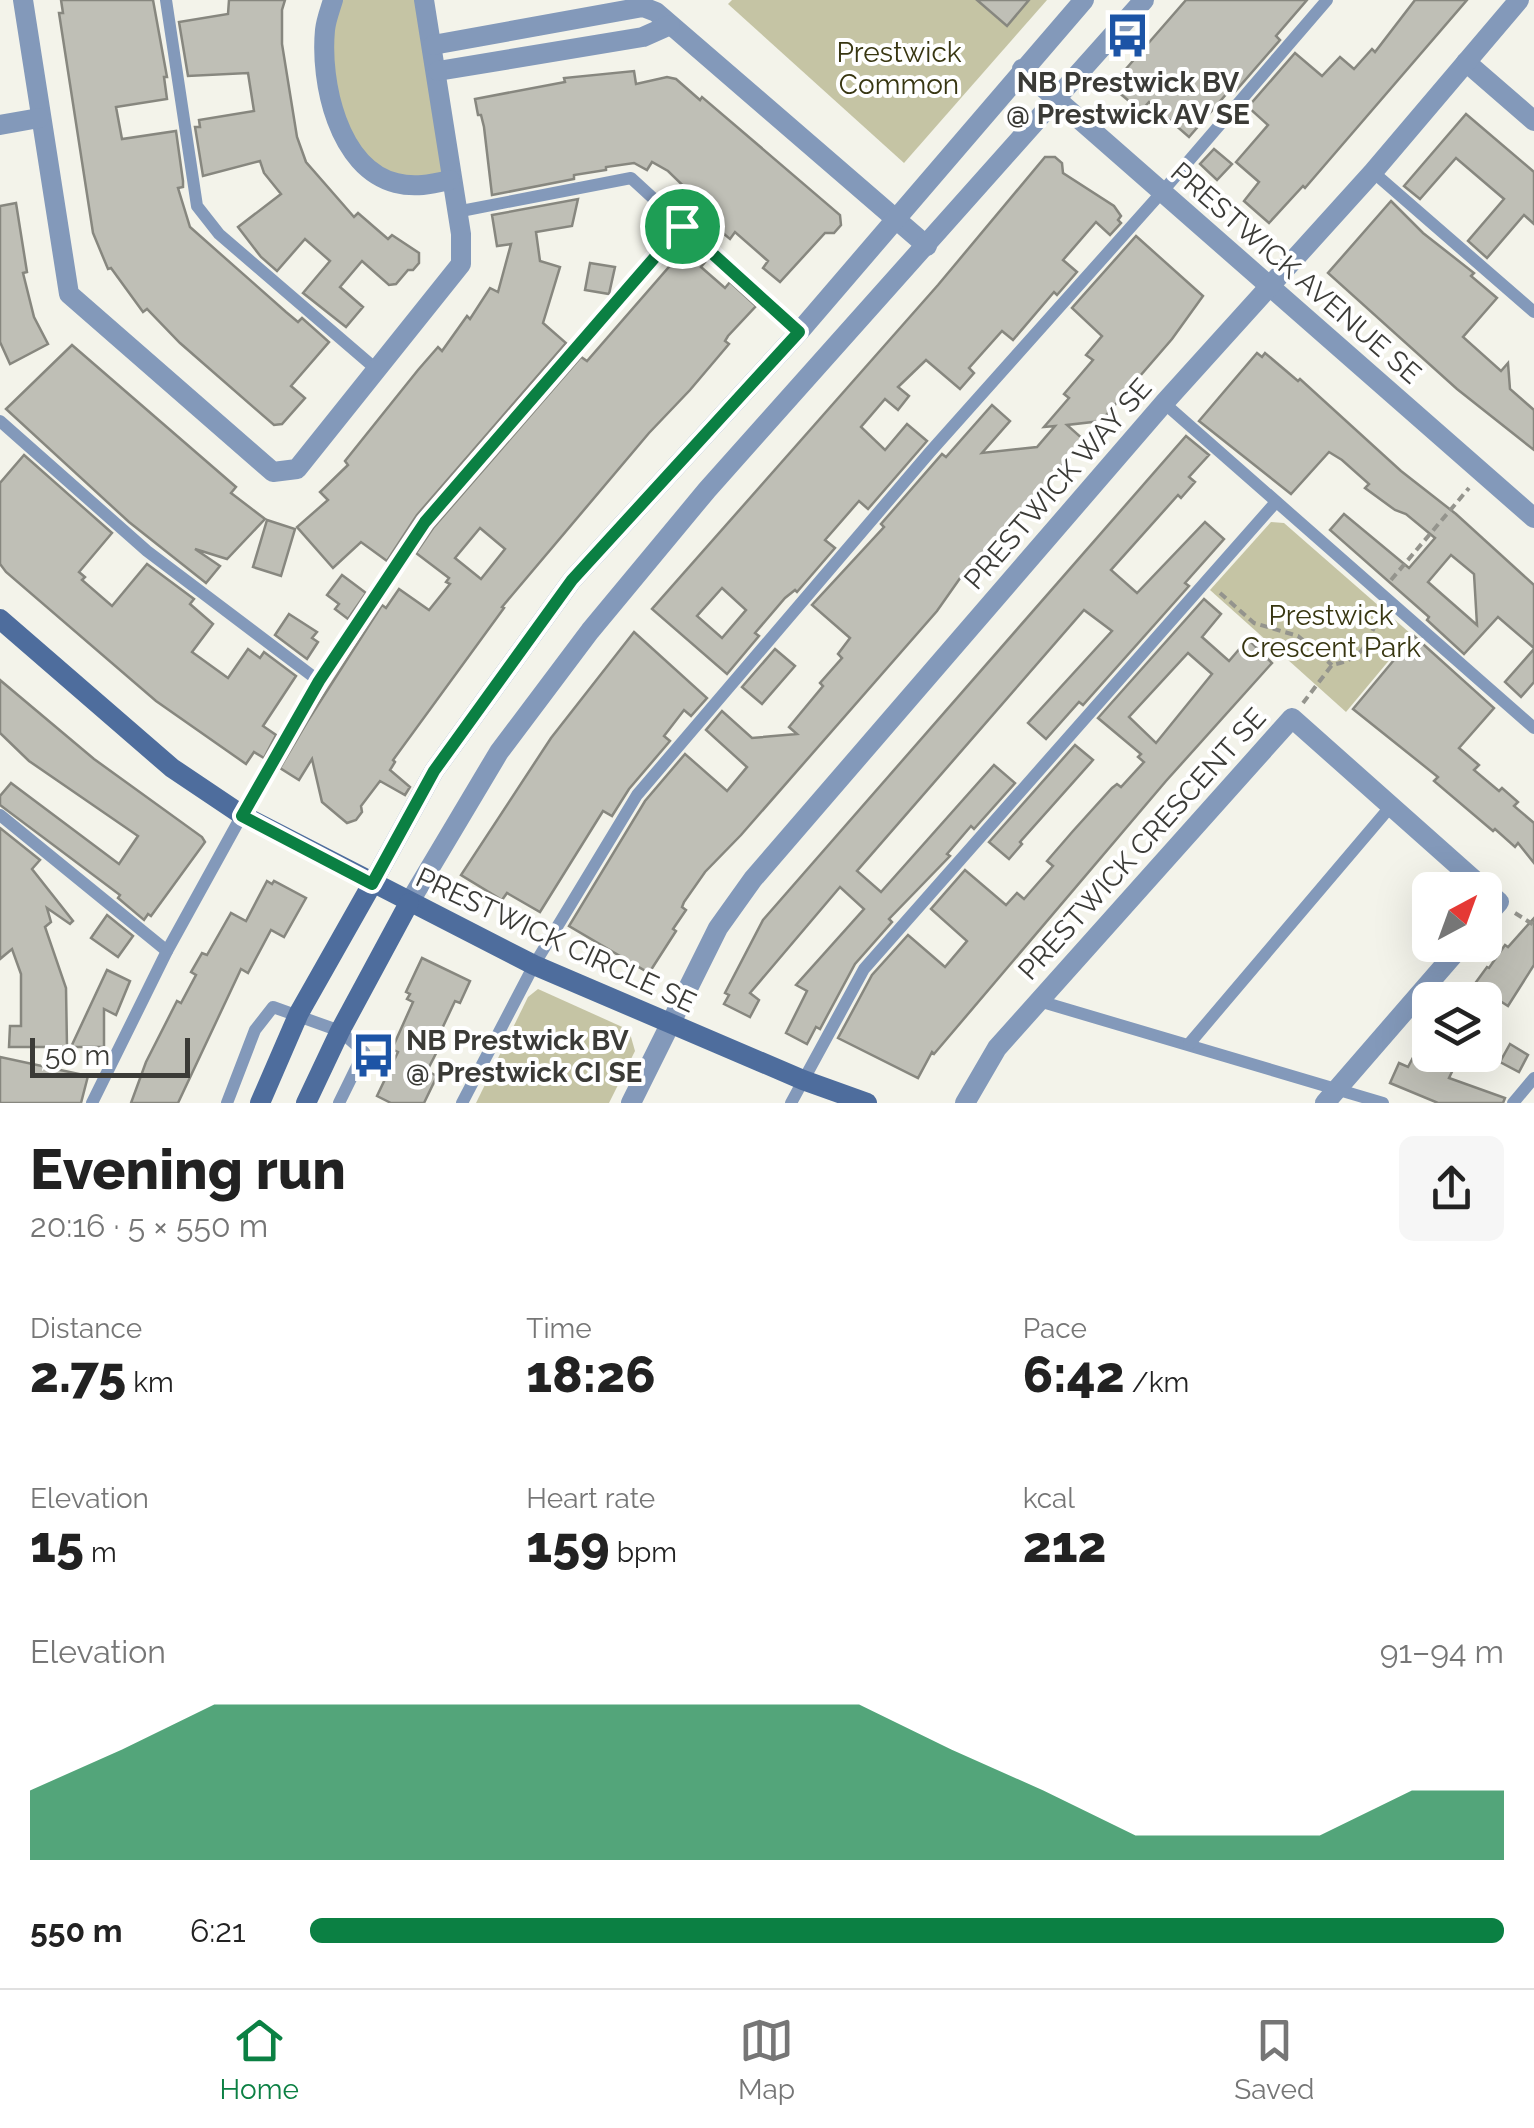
<!DOCTYPE html>
<html lang="en">
<head>
<meta charset="utf-8">
<style>
	body { margin:0; font-family:Raleway,sans-serif; background:#f6f6f6; color:#222; height:100vh; display:flex; flex-direction:column; font-size:38px; white-space:nowrap }
	* { box-sizing:border-box; margin:0 }
	p { font-size:32px; color:#767676 }
	.icon { flex:none; width:55px; height:55px; fill:none; stroke:currentColor; stroke-width:2; stroke-linecap:round; stroke-linejoin:round }
	.map { position:relative; height:1103px; overflow:hidden }
	.drawer { display:flex; flex-direction:column; background:#fff; flex:1 }
	.drawer>* { flex:none }
	.needle { width:65px; rotate:41deg }
	.fabs { position:absolute; left:1412px; top:872px; display:grid; gap:20px }
	.fabs a { display:grid; place-items:center; width:90px; height:90px; border-radius:15px; background:#fff; box-shadow:0 10px 40px #0002; font-size:50px }
	.scale { position:absolute; left:30px; bottom:25px; width:160px; box-sizing:border-box; padding-left:10px; border:5px solid #3b3b37; border-top:0; font-size:28px; line-height:35px; white-space:nowrap; color:#3b3b37; -webkit-text-stroke:8px #fff; paint-order:stroke }
	.pin { position:absolute; display:grid; place-items:center; width:85px; height:85px; color:#fff; margin:-42px; border:5px solid #fff; border-radius:50%; box-shadow:0 2px 10px #0007 }
	.round { display:grid; place-items:center; flex:none; width:105px; height:105px; border-radius:15px; background:#f6f6f6 }
	.headline { display:flex; align-items:center; justify-content:space-between; height:170px; padding:0 30px }
	h1 { font-size:55px; font-weight:800; line-height:75px }
	.stats { display:grid; grid-template-columns:repeat(3,1fr); gap:15px; height:170px; padding:10px 30px }
	.stats div { display:grid; align-content:center }
	.stats b { font-size:50px; font-weight:800 }
	.stats small { font-size:28px; font-weight:400 }
	.stats p { font-size:28px }
	.chart { height:280px; padding:20px 30px }
	.chart p { display:flex; justify-content:space-between }
	.chart svg { width:100%; height:180px; margin-top:10px; fill:#0b8043; opacity:.7 }
	ul { padding:0 30px; list-style:none; font-size:32px }
	li { display:grid; grid-template-columns:160px 120px 1fr; align-items:center; height:75px }
	li i { height:25px; border-radius:12px; background:#0b8043 }
	.tabs { display:flex; justify-content:space-around; align-items:center; height:140px; border-top:2px solid #e0e0e0; background:#fff; font-size:28px; color:#767676 }
	.tabs a { display:grid; justify-items:center; gap:5px }
	.tabs .active { color:#0b8043 }
	.map>svg:first-child { display:block }
	.green { fill:#c5c4a4 }
	.building { fill:#bfbfb6; stroke:#87877f; stroke-width:2.5; fill-rule:evenodd }
	.lines { fill:none; stroke-linecap:round; stroke-linejoin:round }
	.path { stroke:#94948d; stroke-width:4; stroke-dasharray:8 5; stroke-linecap:butt }
	.lane { stroke:#8399ba; stroke-width:12 }
	.street { stroke:#8399ba; stroke-width:20 }
	.secondary { stroke:#4e6d9d; stroke-width:20 }
	.route-casing { stroke:#fff; stroke-width:20 }
	.route { stroke:#0b8043; stroke-width:12 }
	.labels { text-anchor:middle; dominant-baseline:central; stroke-width:8; stroke-linejoin:round; paint-order:stroke }
	.park-label { font-size:28px; fill:#383611; stroke:#fff }
	.poi-label { font-size:28px; font-weight:bold; fill:#3b3b37; stroke:#fff }
	.street-label { font-size:28px; fill:#3b3b37; stroke:#fff }
</style>
</head>
<body>
<div class="map">
<svg width="1534" height="1103" viewBox="0 0 1534 1103">
	<rect width="100%" height="100%" fill="#f3f3ea"/>
	<!-- green -->
	<g class="green">
		<polygon points="333,0 424,0 450,176 424,186 367,168 330,99"/>
		<polygon points="732,0 1047,0 904,163 728,4"/>
		<polygon points="1271,522 1284,523 1411,634 1346,712 1210,590"/>
		<polygon points="538,989 629,1030 635,1051 609,1103 476,1103 528,997"/>
	</g>
	<!-- building -->
	<g class="building">
		<polygon points="61,0 153,0 167,77 164,77 167,99 116,107 122,139 176,131 183,181 183,187 178,188 190,227 286,312 298,322 302,318 329,342 291,386 305,398 282,424 274,425 180,343 147,309 143,312 111,268 108,269 93,233 59,13 63,13"/>
		<polygon points="229,0 285,0 282,10 282,44 297,137 306,162 354,217 358,213 388,239 392,235 419,253 419,263 413,270 408,270 396,284 389,285 362,261 340,287 363,307 346,327 303,293 330,261 305,239 277,271 261,257 238,227 281,194 264,173 260,161 203,176 195,127 200,127 199,120 254,111 248,73 188,76 179,22 228,14"/>
		<polygon points="977,0 1029,0 1007,26"/>
		<polygon points="1186,0 1307,0 1276,36 1280,40 1233,94 1229,91 1189,137 1149,102 1141,111 1111,86"/>
		<polygon points="1415,0 1467,0 1305,188 1303,186 1269,223 1244,201 1259,182 1236,162 1268,125 1248,107 1295,53 1322,76 1340,57 1354,69 1372,49 1375,52"/>
		<polygon points="634,71 636,84 667,77 676,79 700,100 702,97 840,215 841,225 834,233 825,233 780,282 763,268 768,261 735,232 730,239 712,224 708,228 692,213 701,203 668,171 652,162 647,170 634,163 606,167 606,170 574,175 574,179 492,195 484,127 481,115 478,115 475,99 565,82 564,78"/>
		<polygon points="1466,114 1534,172 1534,224 1524,215 1487,258 1468,241 1504,199 1456,158 1420,199 1404,186"/>
		<polygon points="1214,149 1232,164 1217,180 1200,164"/>
		<path d="M 1045,157 L 1055,157 L 1062,163 L 1063,173 L 1114,206 L 1121,216 L 1118,220 L 1121,223 L 1110,235 L 1096,222 L 1063,260 L 1077,272 L 1057,295 L 1054,292 L 1013,340 L 1002,331 L 969,368 L 974,373 L 960,389 L 926,360 L 898,387 L 909,396 L 898,410 L 885,399 L 861,427 L 885,450 L 907,424 L 927,441 L 868,509 L 859,501 L 825,540 L 835,548 L 797,592 L 795,590 L 785,598 L 755,633 L 759,636 L 727,674 L 652,609 L 938,285 ZM 722,588 L 746,610 L 722,638 L 697,616 Z"/>
		<polygon points="578,199 572,226 536,232 540,261 560,267 543,323 566,343 417,515 387,561 361,542 333,568 297,527 328,500 320,492 348,465 345,461 418,370 438,347 442,351 467,316 470,319 490,288 498,292 511,244 497,246 492,215"/>
		<polygon points="1391,201 1423,233 1474,273 1471,276 1497,298 1463,337 1501,371 1508,363 1510,389 1534,410 1534,450 1457,389 1328,273"/>
		<polygon points="16,203 27,272 23,273 34,317 48,344 10,364 0,342 0,206"/>
		<polygon points="1136,236 1203,296 1172,339 1101,421 1067,425 1084,440 977,564 965,576 963,574 937,611 741,835 705,872 684,902 682,907 686,910 673,929 676,931 649,973 569,926 645,801 685,754 727,791 747,767 706,730 722,711 752,738 797,734 789,727 823,686 820,683 842,658 838,654 850,638 812,605 884,527 881,524 942,454 946,457 992,405 1010,421 982,453 1037,447 1055,426 1044,427 1069,398 1064,394 1093,360 1086,355 1102,336 1072,308"/>
		<path d="M 688,245 L 706,261 L 701,267 L 725,288 L 730,282 L 756,306 L 728,336 L 725,341 L 729,344 L 690,390 L 649,433 L 502,607 L 504,608 L 393,760 L 395,762 L 390,770 L 410,787 L 405,795 L 380,781 L 361,806 L 362,812 L 356,820 L 347,823 L 322,802 L 312,759 L 299,780 L 280,768 L 307,722 L 382,605 L 386,608 L 399,589 L 429,610 L 450,584 L 446,582 L 449,578 L 416,553 L 433,528 L 581,357 L 587,361 ZM 480,528 L 505,549 L 481,579 L 455,558 Z"/>
		<polygon points="590,263 615,267 609,294 585,290"/>
		<polygon points="72,345 236,487 231,493 265,519 227,559 195,549 220,566 206,583 129,522 6,409"/>
		<path d="M 1257,353 L 1262,357 L 1265,353 L 1298,381 L 1300,379 L 1401,471 L 1456,514 L 1534,585 L 1534,648 L 1498,617 L 1464,654 L 1427,620 L 1429,617 L 1330,530 L 1344,514 L 1409,568 L 1435,538 L 1406,514 L 1395,510 L 1365,488 L 1369,484 L 1342,460 L 1329,452 L 1291,494 L 1199,421 ZM 1451,555 L 1474,574 L 1477,625 L 1428,582 Z"/>
		<polygon points="1186,436 1209,455 1189,477 1195,482 1181,498 1178,495 1111,570 1137,593 1205,522 1224,539 1185,583 1189,586 1083,705 1079,702 1046,739 1028,723 1112,631 1084,610 857,871 881,892 994,765 1015,783 974,829 971,826 947,854 950,856 889,919 892,922 855,964 820,1029 816,1027 807,1044 786,1033 807,991 796,985 864,909 840,887 750,993 759,1000 750,1017 724,1004 729,995 725,993 763,920"/>
		<polygon points="24,455 112,533 79,572 85,577 82,580 112,606 147,564 194,599 190,604 213,624 192,652 228,678 248,649 260,658 264,652 296,676 263,726 276,735 264,758 254,752 246,764 156,701 6,572 0,564 0,483"/>
		<polygon points="267,520 295,529 281,576 253,567"/>
		<polygon points="342,575 366,593 348,619 335,609 339,604 327,595"/>
		<path d="M 1204,599 L 1221,614 L 1202,637 L 1229,661 L 1248,639 L 1272,663 L 1166,781 L 934,1054 L 932,1052 L 918,1078 L 838,1038 L 872,975 L 908,935 L 945,967 L 967,941 L 931,909 L 965,870 L 1006,905 L 1017,893 L 1024,899 L 1053,866 L 1047,861 L 1073,831 L 1112,788 L 1117,784 L 1121,787 L 1144,762 L 1138,757 L 1141,754 L 1098,718 ZM 1188,653 L 1212,674 L 1156,743 L 1129,717 Z"/>
		<polygon points="289,614 317,632 312,638 318,642 307,659 275,635"/>
		<polygon points="634,632 707,698 691,716 684,710 664,736 670,741 629,789 612,816 603,811 540,912 507,893 502,900 461,875 551,738"/>
		<polygon points="1414,636 1494,708 1459,748 1479,765 1474,770 1499,791 1502,788 1518,802 1514,806 1534,823 1534,863 1518,843 1515,847 1495,829 1493,831 1434,781 1438,777 1353,709"/>
		<polygon points="775,649 795,666 762,704 742,687"/>
		<polygon points="1534,649 1534,682 1521,697 1505,682"/>
		<polygon points="0,680 94,759 202,837 205,842 151,916 148,914 144,920 118,898 120,895 0,805 0,796 11,783 119,864 138,836 29,761 0,733"/>
		<polygon points="1075,745 1093,760 1020,842 1022,844 1009,859 989,842"/>
		<polygon points="0,828 40,860 32,869 73,921 70,924 47,908 51,922 45,927 66,988 67,1047 9,1047 10,1026 21,1026 21,974 12,949 0,959"/>
		<polygon points="267,881 272,884 274,881 306,898 284,937 271,930 248,973 241,969 178,1103 131,1103 146,1062 177,1001 181,1003 196,975 191,972 202,953 207,955 231,913 246,921"/>
		<polygon points="107,915 133,936 118,957 91,938"/>
		<polygon points="1534,918 1534,965 1508,1006 1500,1001 1485,1022 1485,1000 1463,1000 1487,967 1489,968 1505,945 1508,947"/>
		<polygon points="422,958 470,981 460,1003 455,1001 440,1033 445,1036 427,1071 437,1076 424,1103 391,1103 377,1096 398,1052 392,1049 413,1002 407,999 410,994 406,992"/>
		<polygon points="107,970 130,981 116,1015 104,1009 104,1047 71,1047"/>
		<polygon points="1430,1025 1430,1055 1460,1055 1449,1078 1505,1098 1503,1103 1438,1103 1390,1083 1399,1063 1408,1067"/>
		<polygon points="1510,1044 1528,1055 1519,1072 1500,1062"/>
		<polygon points="0,1057 88,1076 81,1103 0,1103"/>
	</g>
	<g class="lines">
		<!-- path -->
		<g class="path">
			<polyline points="1391,580 1469,488"/>
			<polyline points="1220,593 1254,623 1298,636 1332,665"/>
			<path d="M 1303,703 L 1332,665 C 1370,657 1363,642 1382,614"/>
			<polyline points="1515,913 1534,925"/>
		</g>
		<!-- lane -->
		<g class="lane">
			<polyline points="166,0 197,206 219,234 376,369"/>
			<polyline points="1373,172 1534,312"/>
			<polyline points="456,212 631,178 799,332"/>
			<polyline points="1164,403 1534,728"/>
			<polyline points="0,421 147,551 319,681"/>
			<polyline points="0,815 167,951"/>
			<polyline points="1039,1001 1383,1103"/>
			<polyline points="1189,1044 1391,806"/>
			<polyline points="92,1103 167,951 242,815 319,681 425,522 682,225"/>
			<polyline points="227,1103 255,1030 273,1007 340,1031 364,1052 339,1103"/>
			<polyline points="462,1103 534,965 637,795 930,452 1162,192 1327,0"/>
			<polyline points="791,1103 864,969 1276,502"/>
			<polyline points="1513,1103 1534,1078"/>
		</g>
		<!-- street -->
		<g class="street">
			<polyline points="23,0 69,294 273,472 297,469 461,264 461,234 424,0"/>
			<path d="M 333,0 C 330,10 326,20 325,30 C 320,82 338,168 396,183 C 415,188 432,184 450,180"/>
			<polyline points="433,45 643,7 656,12 927,246"/>
			<polyline points="1466,62 1534,121"/>
			<polyline points="1022,69 1534,518"/>
			<polyline points="438,71 643,37 670,25"/>
			<polyline points="0,125 39,118"/>
			<polyline points="372,884 434,771 572,580 799,332 1084,0"/>
			<polyline points="409,903 499,752 590,631 707,490 1144,0"/>
			<polyline points="631,1103 718,928 753,879 1164,403 1373,172 1519,0"/>
			<polyline points="965,1103 997,1048 1292,718 1499,902 1485,918"/>
			<polyline points="1325,1103 1462,945"/>
		</g>
		<!-- secondary -->
		<g class="secondary">
			<polyline points="0,619 172,768 242,815 534,965 803,1080 867,1103"/>
			<polyline points="260,1103 299,1013 372,884"/>
			<polyline points="306,1103 340,1031 409,903"/>
		</g>
	</g>
	<g class="lines">
		<defs>
			<polygon id="route" points="682,226 799,332 572,580 434,771 372,884 242,816 319,681 425,522"/>
		</defs>
		<!-- route casing -->
		<use href="#route" class="route-casing"/>
		<!-- route -->
		<use href="#route" class="route"/>
	</g>
	<!-- icons -->
	<defs>
		<symbol id="bus-bare" viewBox="-9 -9 18 18"><path d="M-5-6H5V4H4V6H2V4H-2V6H-4V4H-5ZM-3.5-4V0h7V-4ZM-3.5 1.2v1.5H-2V1.2ZM2 1.2v1.5H3.5V1.2Z" fill="#1c54a6" stroke="#fff" stroke-width="2.5" paint-order="stroke"/></symbol>
	</defs>
	<g fill-rule="evenodd">
		<use href="#bus-bare" x="1096" y="4" width="63" height="63"/>
		<use href="#bus-bare" x="342" y="1024" width="63" height="63"/>
	</g>
	<g class="labels">
		<!-- park labels -->
		<g class="park-label">
			<text x="899" y="52">Prestwick<tspan x="899" dy="32">Common</tspan></text>
			<text x="1331" y="615">Prestwick<tspan x="1331" dy="32">Crescent Park</tspan></text>
		</g>
		<!-- poi labels -->
		<g class="poi-label">
			<text x="1128" y="82">NB Prestwick BV<tspan x="1128" dy="32">@ Prestwick AV SE</tspan></text>
			<text x="406" y="1040" text-anchor="start">NB Prestwick BV<tspan x="406" dy="32">@ Prestwick CI SE</tspan></text>
		</g>
		<!-- street labels -->
		<g class="street-label">
			<text transform="translate(1296 273) rotate(41)">PRESTWICK AVENUE SE</text>
			<text transform="translate(1058 484) rotate(-49)">PRESTWICK WAY SE</text>
			<text transform="translate(1142 844) rotate(-48)">PRESTWICK CRESCENT SE</text>
			<text transform="translate(556 940) rotate(25)">PRESTWICK CIRCLE SE</text>
		</g>
	</g>
</svg>
<div class="fabs">
<a><svg class="needle" viewBox="-14 -14 28 28"><path d="M0-13l5 13h-10z" fill="#e53935"/><path d="M0 13l5-13h-10z" fill="#767676"/></svg></a>
<a><svg class="icon" aria-label="layers" viewBox="0 0 24 24"><path d="M12 4l9 5-9 5-9-5zM3 14l9 5 9-5"/></svg></a>
</div>
<div class="scale">50 m</div>
<div class="pin" style="left:682px;top:226px;background:#1e9e55"><svg class="icon" aria-label="arrive" viewBox="0 0 24 24"><path d="M6 21V4h12l-3 4 3 4H6"/></svg></div>
</div>
<section class="drawer">
<div class="headline"><div><h1>Evening run</h1><p>20:16 · 5 × 550 m</p></div><a class="round"><svg class="icon" aria-label="share" viewBox="0 0 24 24"><path d="M12 15V3M7 8l5-5 5 5M5 13v7h14v-7"/></svg></a></div>
<div class="stats">
<div><p>Distance</p><b>2.75<small> km</small></b></div>
<div><p>Time</p><b>18:26</b></div>
<div><p>Pace</p><b>6:42<small> /km</small></b></div>
</div>
<div class="stats">
<div><p>Elevation</p><b>15<small> m</small></b></div>
<div><p>Heart rate</p><b>159<small> bpm</small></b></div>
<div><p>kcal</p><b>212</b></div>
</div>
<div class="chart"><p><span>Elevation</span>91–94 m</p>
<svg viewBox="0 0 160 44" preserveAspectRatio="none"><path d="M0 44V27L10 17L20 6L30 6L40 6L50 6L60 6L70 6L80 6L90 6L100 17L110 27L120 38L130 38L140 38L150 27L160 27V44z"/></svg>
</div>
<ul>
<li><b>550 m</b>6:21<i style="width:100%"></i></li>
</ul>
</section>
<nav class="tabs">
<a class="active"><svg class="icon" aria-label="home" viewBox="0 0 24 24"><path d="M3 11l9-7 9 7M6 9v11h12V9"/></svg>Home</a>
<a><svg class="icon" aria-label="map" viewBox="0 0 24 24"><path d="M3 6l6-2 6 2 6-2v14l-6 2-6-2-6 2zM9 4v14M15 6v14"/></svg>Map</a>
<a><svg class="icon" aria-label="saved" viewBox="0 0 24 24"><path d="M7 4h10v16l-5-4-5 4z"/></svg>Saved</a>
</nav>
</body>
</html>
